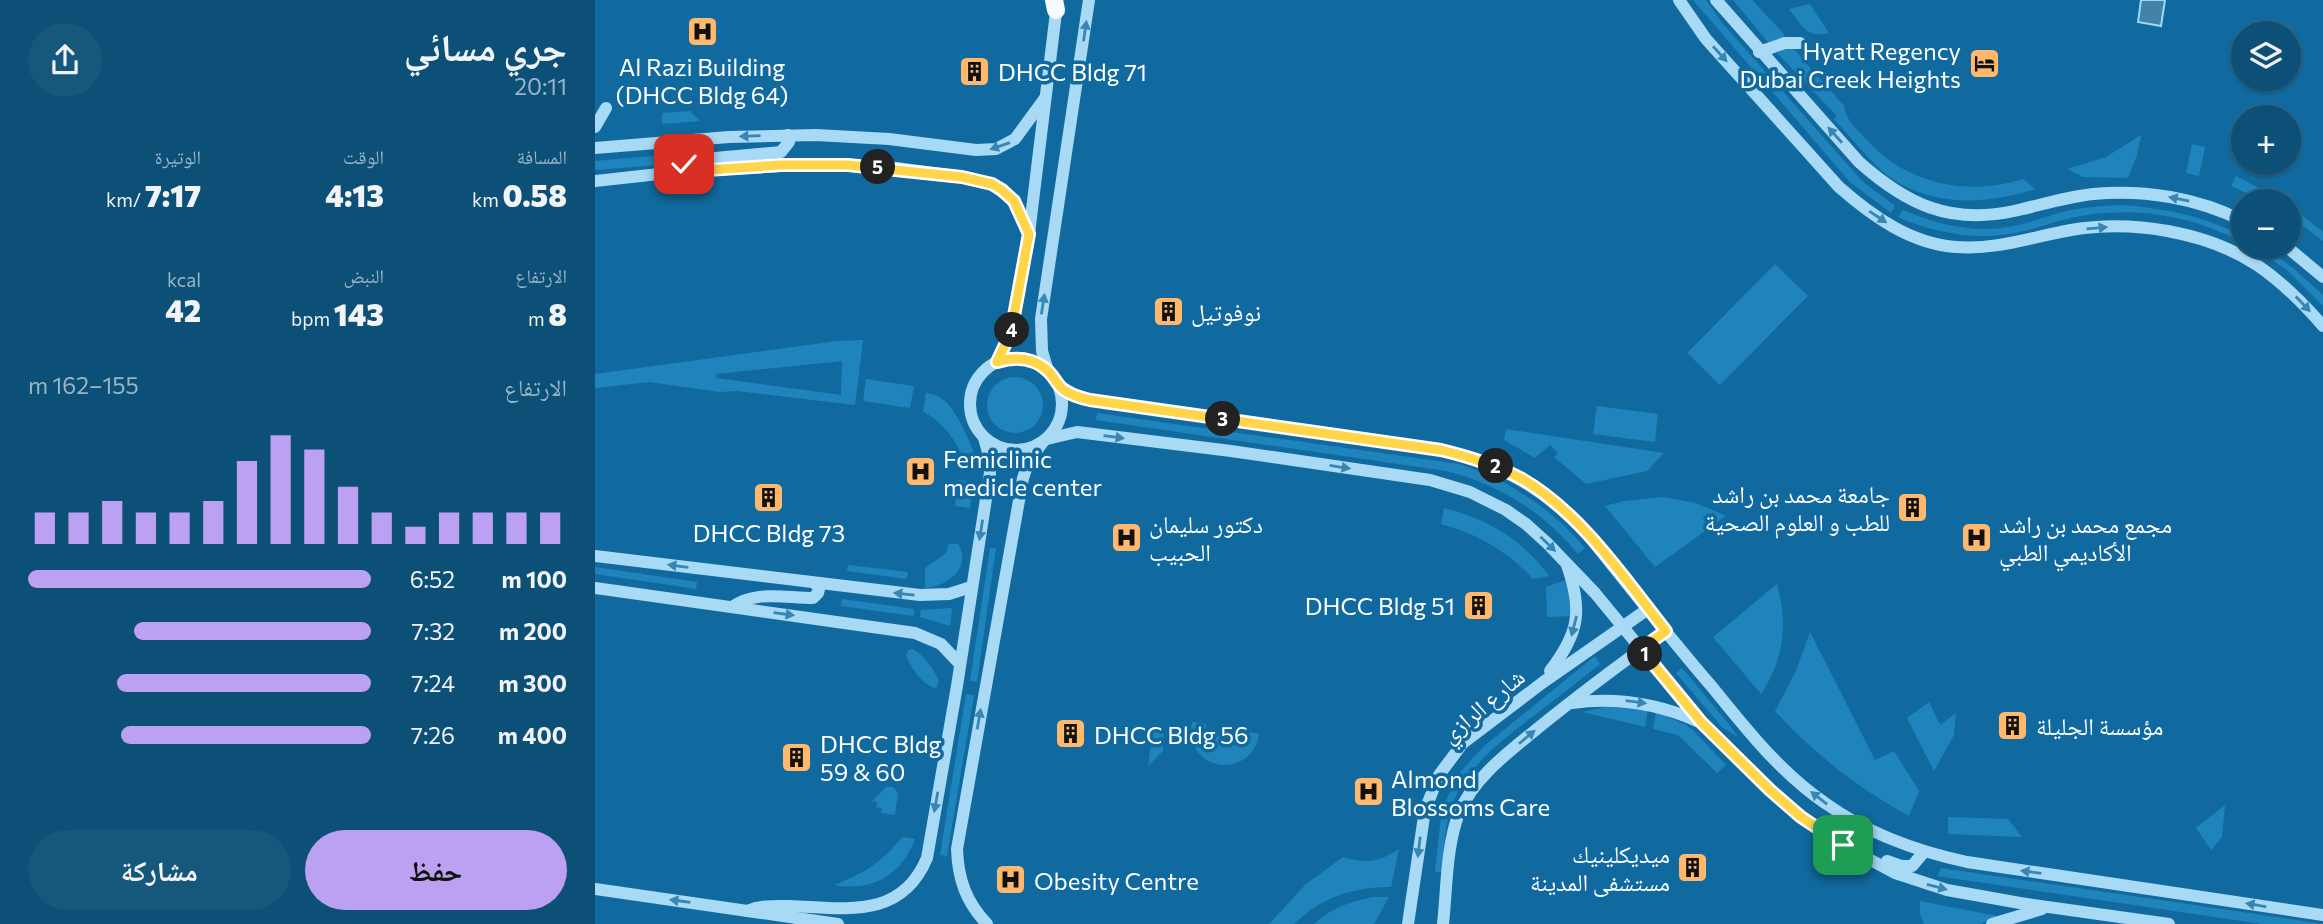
<!DOCTYPE html>
<html lang="ar">
<head>
<meta charset="utf-8">
<style>
	body { margin:0; font-family:Commissioner,"Noto Naskh Arabic",sans-serif; background:#16577c; color:#f1f3f6; direction:rtl; height:100vh; display:flex; flex-direction:column; font-size:26px; white-space:nowrap }
	* { box-sizing:border-box; margin:0 }
	p { font-size:23px; color:#9ab5c6 }
	.icon { flex:none; width:38px; height:38px; fill:none; stroke:currentColor; stroke-width:2; stroke-linecap:round; stroke-linejoin:round }
	.map { position:relative; flex:1; overflow:hidden; direction:ltr }
	.details { display:flex; flex-direction:column; background:#0d5077; width:595px }
	.details>* { flex:none }
	.tools { position:absolute; left:1636px; top:21px; display:grid; gap:14px }
	.tools a { display:grid; place-items:center; width:70px; height:70px; border-radius:50%; background:#0d5077; box-shadow:0 2px 5px #0004,0 0 0 2px #2d6789; font-size:35px }
	.pin { position:absolute; display:grid; place-items:center; width:60px; height:60px; color:#fff; margin:-30px; border-radius:14px; box-shadow:0 4px 10px #0006 }
	.km { position:absolute; width:35px; height:35px; margin:-18px; border-radius:50%; background:#222; color:#fff; font-size:19px; line-height:35px; text-align:center }
	.round { display:grid; place-items:center; flex:none; width:74px; height:74px; border-radius:37px; background:#16577c }
	.overview { display:flex; align-items:center; justify-content:space-between; height:119px; padding:0 28px }
	h1 { font-size:38px; font-weight:800; line-height:52px }
	.figures { display:grid; grid-template-columns:repeat(3,1fr); gap:10px; height:119px; padding:7px 28px }
	.figures div { display:grid; align-content:center }
	.figures b { font-size:30px; font-weight:800 }
	.figures small { font-size:19px; font-weight:400 }
	.figures p { font-size:19px }
	.chart { height:196px; padding:14px 28px }
	.chart p { display:flex; justify-content:space-between }
	.chart svg { width:100%; height:126px; margin-top:7px; stroke:#bca0f2; stroke-width:6 }
	.primary-button { display:flex; gap:14px; margin-top:auto; padding:14px 28px }
	.primary-button a { flex:1; height:80px; border-radius:42px; background:#bca0f2; color:#111; font-size:28px; font-weight:800; line-height:80px; text-align:center }
	.primary-button a+a { background:#16577c; color:#f1f3f6 }
	ul { padding:0 28px; list-style:none; font-size:23px }
	li { display:grid; grid-template-columns:112px 84px 1fr; align-items:center; height:52px }
	li i { height:18px; border-radius:9px; background:#bca0f2 }
	main { display:flex; flex:1; min-height:0 }
	.map>svg:first-child { display:block }
	.green { fill:#2084bc; fill-rule:evenodd }
	.water { fill:#4482a7; stroke:#9ad8f8; stroke-width:2 }
	.lines { fill:none; stroke-linecap:round; stroke-linejoin:round }
	.minor { stroke:#a8daf5; stroke-width:12 }
	.major { stroke:#f6fbff; stroke-width:18 }
	.oneway { fill:#3786b4 }
	.route-casing { stroke:#fff; stroke-width:14 }
	.route { stroke:#ffd54a; stroke-width:9 }
	.labels { text-anchor:middle; dominant-baseline:central; stroke-width:7; stroke-linejoin:round; paint-order:stroke }
	.poi-label { font-size:24px; fill:#fff; stroke:#116a9f; text-anchor:start }
	.street-label { font-size:24px; fill:#fff; stroke:#116a9f }
</style>
</head>
<body>
<main>
<div class="map">
<svg width="1728" height="924" viewBox="0 0 1728 924">
	<rect width="100%" height="100%" fill="#116a9f"/>
	<!-- green -->
	<g class="green">
		<polygon points="1098,0 1111,0 1128,24 1268,182 1300,206 1296,213 1255,182"/>
		<polygon points="1138,0 1157,0 1190,35 1188,40 1173,42"/>
		<path d="M 1215,4 L 1234,33 C 1210,38 1208,26 1194,9 Z"/>
		<path d="M 1197,47 L 1249,106 C 1251,120 1260,127 1269,137 C 1310,184 1370,197 1428,179 L 1440,189 C 1391,206 1329,207 1287,171 C 1270,155 1255,136 1239,119 L 1242,116 L 1182,53 Z"/>
		<polygon points="95,111 105,121 67,124 67,113"/>
		<polygon points="1546,135 1542,155 1533,178 1488,177 1472,169 1511,157"/>
		<polygon points="1597,144 1610,147 1604,176 1591,173"/>
		<polygon points="83,154 85,158 64,165 0,170 0,161"/>
		<polygon points="1641,176 1688,201 1669,201 1636,186"/>
		<path d="M 1525,205 C 1569,208 1609,216 1648,236 L 1648,243 C 1602,217 1544,207 1492,215 C 1470,218 1450,226 1429,231 C 1387,242 1343,234 1303,217 L 1308,210 C 1343,225 1381,234 1419,226 C 1438,222 1457,214 1476,210 C 1492,207 1509,206 1525,205 Z"/>
		<polygon points="1694,205 1728,232 1728,241 1694,215"/>
		<polygon points="1656,247 1668,247 1677,252 1698,268 1728,295 1728,306 1691,269"/>
		<polygon points="1180,264 1213,296 1125,385 1092,353"/>
		<path d="M 268,340 L 260,405 L 142,391 L 125,392 L 54,382 L 0,388 L 0,374 L 242,341 ZM 247,361 L 246,395 L 121,378 L 121,374 Z"/>
		<circle cx="420" cy="405" r="28"/>
		<polygon points="271,379 319,386 315,408 268,401"/>
		<path d="M 331,393 C 338,394 345,396 351,402 C 362,412 381,451 382,467 L 369,466 C 368,447 346,419 328,412 Z"/>
		<polygon points="1002,406 1063,414 1060,442 998,434"/>
		<path d="M 502,413 L 864,464 C 915,481 955,507 990,548 L 983,554 C 947,511 905,485 851,471 L 501,420 Z"/>
		<polygon points="911,429 1069,453 1052,471 991,484 959,457 963,453 955,445 940,458 909,440"/>
		<polygon points="363,480 379,482 375,508 360,506"/>
		<polygon points="1068,497 1101,503 1131,516 1060,567 1010,506 1029,501"/>
		<path d="M 849,508 C 892,519 927,539 954,576 L 938,579 C 912,551 883,534 846,524 Z"/>
		<path d="M 354,544 L 363,544 C 378,568 351,587 330,588 L 330,568 L 351,553 Z"/>
		<polygon points="395,548 401,548 382,682 375,681"/>
		<polygon points="253,565 313,572 312,579 252,571"/>
		<polygon points="0,567 102,582 101,589 0,574"/>
		<polygon points="971,580 974,591 976,616 952,617 951,587"/>
		<path d="M 1182,584 C 1193,624 1189,659 1166,694 L 1118,637 Z"/>
		<polygon points="247,599 319,609 319,616 246,606"/>
		<polygon points="357,608 355,626 325,617 326,610"/>
		<path d="M 1215,632 L 1280,760 L 1299,751 L 1324,791 L 1314,816 C 1263,788 1219,754 1180,711 L 1200,673 Z"/>
		<path d="M 318,649 C 330,656 338,669 344,681 L 342,687 L 339,688 C 326,683 316,668 311,655 L 314,650 Z"/>
		<path d="M 1000,656 L 1005,664 C 983,681 963,698 941,714 C 906,741 867,769 854,814 C 849,832 849,853 847,872 L 840,872 L 846,816 L 851,800 L 866,771 L 889,746 Z"/>
		<polygon points="1087,668 1133,723 1143,737 1127,727 1081,673"/>
		<polygon points="371,694 379,695 352,856 345,855"/>
		<polygon points="1334,702 1345,725 1361,713 1359,735 1339,771 1312,718"/>
		<polygon points="1013,706 1053,708 1050,727 987,712"/>
		<polygon points="1061,712 1089,724 1098,730 1131,765 1122,773 1083,735 1058,729"/>
		<path d="M 597,722 L 611,724 L 610,733 L 644,737 L 645,730 L 664,734 C 656,782 588,771 597,722 Z"/>
		<polygon points="559,723 569,725 568,751 553,766"/>
		<polygon points="291,787 298,787 303,793 300,815 286,813 287,808 281,807 282,802 277,801"/>
		<polygon points="1630,805 1627,837 1616,850 1601,828"/>
		<polygon points="1353,817 1413,819 1427,837 1353,834"/>
		<path d="M 307,837 L 320,839 C 307,875 277,892 239,885 C 268,874 288,862 307,837 Z"/>
		<path d="M 804,849 L 796,887 C 759,887 726,897 699,924 L 674,924 L 710,885 L 748,857 C 769,864 786,862 804,849 Z"/>
		<polygon points="1346,868 1728,924 1667,924 1342,876"/>
		<path d="M 779,897 L 794,897 L 779,924 L 719,924 C 736,908 756,901 779,897 Z"/>
		<polygon points="1325,901 1402,916 1386,924 1329,924 1325,914"/>
	</g>
	<!-- water -->
	<polygon class="water" points="1546,0 1570,0 1566,26 1543,22"/>
	<g class="lines">
		<!-- minor -->
		<g class="minor">
			<path d="M 1084,0 L 1111,39 L 1244,187 C 1277,216 1316,244 1361,247 C 1403,250 1436,237 1476,230 C 1537,220 1610,231 1662,265 C 1687,282 1708,303 1728,326"/>
			<path d="M 1121,0 L 1264,162 C 1311,204 1355,225 1419,211 C 1446,205 1471,197 1498,194 C 1549,189 1603,198 1648,221"/>
			<polyline points="1164,52 1190,43 1205,43"/>
			<polyline points="0,127 11,108"/>
			<polyline points="0,148 134,137 221,135 294,139 381,150 401,149 420,139 450,98"/>
			<polyline points="82,172 89,164 98,160 186,152 194,142 193,135"/>
			<polyline points="0,181 82,172 219,164 301,168 367,177 397,184 419,201 434,234"/>
			<polyline points="1692,247 1728,277"/>
			<circle cx="421" cy="404" r="46"/>
			<polyline points="402,362 417,332 434,234 462,4"/>
			<polyline points="453,371 447,351 446,319 494,0"/>
			<path d="M 463,385 L 478,394 L 495,400 L 846,450 C 908,465 949,488 993,535 C 1034,586 1075,638 1118,688 C 1151,729 1186,773 1230,803 C 1273,834 1321,851 1372,862 L 1728,915"/>
			<polyline points="452,439 482,432 636,451 835,480 875,492 911,510 931,524 952,543 1000,593 1106,722 1189,803 1240,841 1300,873 1352,890 1425,903 1574,924"/>
			<polyline points="0,556 325,595 354,594 376,587"/>
			<polyline points="0,588 320,633 346,644 365,664"/>
			<path d="M 137,607 C 161,590 190,598 218,598 L 223,593 L 224,589 L 220,583"/>
			<path d="M 955,671 C 984,633 988,611 972,565"/>
			<path d="M 977,703 C 1021,697 1061,703 1102,721"/>
			<polyline points="1292,861 1306,866 1317,866 1329,852"/>
			<polyline points="0,889 243,924"/>
			<path d="M 152,911 C 166,905 180,906 195,906 C 250,908 306,920 332,858 L 362,686 L 395,473 L 394,456 L 389,438"/>
			<path d="M 392,924 C 371,902 363,879 362,849 L 428,478 L 434,461 L 448,442"/>
			<polyline points="813,924 830,810 844,775 868,743 947,683 1053,609"/>
			<path d="M 848,924 C 852,888 851,847 864,813 C 879,777 914,752 943,728 C 985,694 1028,662 1071,631"/>
			<polyline points="1397,924 1447,909"/>
		</g>
		<!-- major -->
		<polyline class="major" points="459,0 461,10"/>
	</g>
	<!-- one-way arrows -->
	<defs><path id="oneway-solid" d="M-6-.8H1V-3.2L6.5 0L1 3.2V.8H-6Z" transform="scale(1.75)"/></defs>
	<g class="oneway">
		<use href="#oneway-solid" transform="translate(490 31) rotate(-82)"/>
		<use href="#oneway-solid" transform="translate(1125 54) rotate(48)"/>
		<use href="#oneway-solid" transform="translate(1240 135) rotate(-132)"/>
		<use href="#oneway-solid" transform="translate(155 136) rotate(178)"/>
		<use href="#oneway-solid" transform="translate(405 146) rotate(161)"/>
		<use href="#oneway-solid" transform="translate(1584 199) rotate(-168)"/>
		<use href="#oneway-solid" transform="translate(1283 217) rotate(34)"/>
		<use href="#oneway-solid" transform="translate(1502 228) rotate(-5)"/>
		<use href="#oneway-solid" transform="translate(448 304) rotate(-81)"/>
		<use href="#oneway-solid" transform="translate(1708 304) rotate(46)"/>
		<use href="#oneway-solid" transform="translate(519 437) rotate(7)"/>
		<use href="#oneway-solid" transform="translate(745 467) rotate(9)"/>
		<use href="#oneway-solid" transform="translate(386 530) rotate(99)"/>
		<use href="#oneway-solid" transform="translate(953 544) rotate(44)"/>
		<use href="#oneway-solid" transform="translate(83 566) rotate(-173)"/>
		<use href="#oneway-solid" transform="translate(309 594) rotate(-174)"/>
		<use href="#oneway-solid" transform="translate(189 614) rotate(8)"/>
		<use href="#oneway-solid" transform="translate(979 626) rotate(104)"/>
		<use href="#oneway-solid" transform="translate(1041 702) rotate(7)"/>
		<use href="#oneway-solid" transform="translate(384 719) rotate(-80)"/>
		<use href="#oneway-solid" transform="translate(932 737) rotate(-40)"/>
		<use href="#oneway-solid" transform="translate(1224 798) rotate(-142)"/>
		<use href="#oneway-solid" transform="translate(341 802) rotate(100)"/>
		<use href="#oneway-solid" transform="translate(824 847) rotate(97)"/>
		<use href="#oneway-solid" transform="translate(1436 872) rotate(-172)"/>
		<use href="#oneway-solid" transform="translate(1342 887) rotate(15)"/>
		<use href="#oneway-solid" transform="translate(85 901) rotate(-172)"/>
		<use href="#oneway-solid" transform="translate(1661 905) rotate(-170)"/>
	</g>
	<g class="lines">
		<defs>
			<path id="route" d="M 89,164 L 82,172 L 186,165 L 253,165 L 367,177 L 397,184 L 407,190 L 419,201 L 434,234 L 416,332 L 402,362 C 421,356 440,358 454,372 C 460,378 462,385 469,390 C 476,395 486,398 495,400 L 846,450 C 875,457 901,465 927,479 C 986,513 1029,578 1071,631 L 1046,649 L 1106,722 L 1175,790 L 1206,817 L 1248,845"/>
		</defs>
		<!-- route casing -->
		<use href="#route" class="route-casing"/>
		<!-- route -->
		<use href="#route" class="route"/>
	</g>
	<!-- icons -->
	<defs>
		<symbol id="hospital-square" viewBox="-11 -11 22 22"><rect x="-9" y="-9" width="18" height="18" rx="4" fill="#ffb86c" stroke="#116a9f"/><path d="M-5-5h3v3.5h4V-5h3V5h-3V1.5h-4V5h-3Z" fill="#111"/></symbol>
		<symbol id="hotel-square" viewBox="-11 -11 22 22"><rect x="-9" y="-9" width="18" height="18" rx="4" fill="#ffb86c" stroke="#116a9f"/><path d="M-6-4.5h1.5V1H6V5H4.5V3h-9V5H-6ZM-4 0a1.8 1.8 0 1 1 3.6 0ZM.5 0V-2.5h3Q6-2.5 6 0Z" fill="#111"/></symbol>
		<symbol id="building-square" viewBox="-11 -11 22 22"><rect x="-9" y="-9" width="18" height="18" rx="4" fill="#ffb86c" stroke="#116a9f"/><path d="M-4-6H4V6H1V3H-1V6H-4ZM-2.5-4.3h1.7v1.8h-1.7ZM.8-4.3h1.7v1.8H.8ZM-2.5-1h1.7V.8h-1.7ZM.8-1h1.7V.8H.8Z" fill="#111"/></symbol>
	</defs>
	<g fill-rule="evenodd">
		<use href="#hospital-square" x="90" y="14" width="35" height="35"/>
		<use href="#hotel-square" x="1372" y="46" width="35" height="35"/>
		<use href="#building-square" x="362" y="54" width="35" height="35"/>
		<use href="#building-square" x="556" y="294" width="35" height="35"/>
		<use href="#hospital-square" x="308" y="454" width="35" height="35"/>
		<use href="#building-square" x="156" y="480" width="35" height="35"/>
		<use href="#building-square" x="1300" y="490" width="35" height="35"/>
		<use href="#hospital-square" x="514" y="520" width="35" height="35"/>
		<use href="#hospital-square" x="1364" y="520" width="35" height="35"/>
		<use href="#building-square" x="866" y="588" width="35" height="35"/>
		<use href="#building-square" x="1400" y="708" width="35" height="35"/>
		<use href="#building-square" x="458" y="716" width="35" height="35"/>
		<use href="#building-square" x="184" y="740" width="35" height="35"/>
		<use href="#hospital-square" x="756" y="774" width="35" height="35"/>
		<use href="#building-square" x="1080" y="850" width="35" height="35"/>
		<use href="#hospital-square" x="398" y="862" width="35" height="35"/>
	</g>
	<g class="labels">
		<!-- poi labels -->
		<g class="poi-label">
			<text x="1366" y="50" text-anchor="end">Hyatt Regency<tspan x="1366" dy="28">Dubai Creek Heights</tspan></text>
			<text x="107" y="66" text-anchor="middle">Al Razi Building<tspan x="107" dy="28">(DHCC Bldg 64)</tspan></text>
			<text x="403" y="71">DHCC Bldg 71</text>
			<text x="596" y="311">نوفوتيل</text>
			<text x="348" y="458">Femiclinic<tspan x="348" dy="28">medicle center</tspan></text>
			<text x="1295" y="493" text-anchor="end">جامعة محمد بن راشد<tspan x="1295" dy="28">للطب و العلوم الصحية</tspan></text>
			<text x="554" y="523">دكتور سليمان<tspan x="554" dy="28">الحبيب</tspan></text>
			<text x="1404" y="523">مجمع محمد بن راشد<tspan x="1404" dy="28">الأكاديمي الطبي</tspan></text>
			<text x="174" y="532" text-anchor="middle">DHCC Bldg 73</text>
			<text x="860" y="605" text-anchor="end">DHCC Bldg 51</text>
			<text x="1441" y="725">مؤسسة الجليلة</text>
			<text x="499" y="734">DHCC Bldg 56</text>
			<text x="225" y="743">DHCC Bldg<tspan x="225" dy="28">59 &amp; 60</tspan></text>
			<text x="796" y="778">Almond<tspan x="796" dy="28">Blossoms Care</tspan></text>
			<text x="1075" y="853" text-anchor="end">ميديكلينيك<tspan x="1075" dy="28">مستشفى المدينة</tspan></text>
			<text x="439" y="880">Obesity Centre</text>
		</g>
		<!-- street labels -->
		<g class="street-label">
			<text transform="translate(887 705) rotate(-40)">شارع الرازي</text>
		</g>
	</g>
</svg>
<div class="tools">
<a><svg class="icon" aria-label="layers" viewBox="0 0 24 24"><path d="M12 4l9 5-9 5-9-5zM3 14l9 5 9-5"/></svg></a>
<a>+</a>
<a>−</a>
</div>
<div class="pin" style="left:1248px;top:845px;background:#1e9e55"><svg class="icon" aria-label="arrive" viewBox="0 0 24 24"><path d="M6 21V4h12l-3 4 3 4H6"/></svg></div>
<div class="pin" style="left:89px;top:164px;background:#d93025"><svg class="icon" aria-label="check" viewBox="0 0 24 24"><path d="M5 12l5 5 9-10"/></svg></div>
<b class="km" style="left:1050px;top:654px">1</b>
<b class="km" style="left:901px;top:466px">2</b>
<b class="km" style="left:628px;top:419px">3</b>
<b class="km" style="left:417px;top:330px">4</b>
<b class="km" style="left:283px;top:167px">5</b>
</div>
<section class="details">
<div class="overview"><div><h1>جري مسائي</h1><p>20:11</p></div><a class="round"><svg class="icon" aria-label="share" viewBox="0 0 24 24"><path d="M12 15V3M7 8l5-5 5 5M5 13v7h14v-7"/></svg></a></div>
<div class="figures">
<div><p>المسافة</p><b>0.58<small> km</small></b></div>
<div><p>الوقت</p><b>4:13</b></div>
<div><p>الوتيرة</p><b>7:17<small> /km</small></b></div>
</div>
<div class="figures">
<div><p>الارتفاع</p><b>8<small> m</small></b></div>
<div><p>النبض</p><b>143<small> bpm</small></b></div>
<div><p>kcal</p><b>42</b></div>
</div>
<div class="chart"><p><span>الارتفاع</span>155–162 m</p>
<svg viewBox="0 0 160 44" preserveAspectRatio="none"><path d="M5 44V33M15 44V33M25 44V29M35 44V33M45 44V33M55 44V29M65 44V15M75 44V6M85 44V11M95 44V24M105 44V33M115 44V38M125 44V33M135 44V33M145 44V33M155 44V33"/></svg>
</div>
<ul>
<li><b>100 m</b>6:52<i style="width:100%"></i></li>
<li><b>200 m</b>7:32<i style="width:69%"></i></li>
<li><b>300 m</b>7:24<i style="width:74%"></i></li>
<li><b>400 m</b>7:26<i style="width:73%"></i></li>
</ul>
<div class="primary-button"><a>حفظ</a><a>مشاركة</a></div>
</section>
</main>
</body>
</html>
